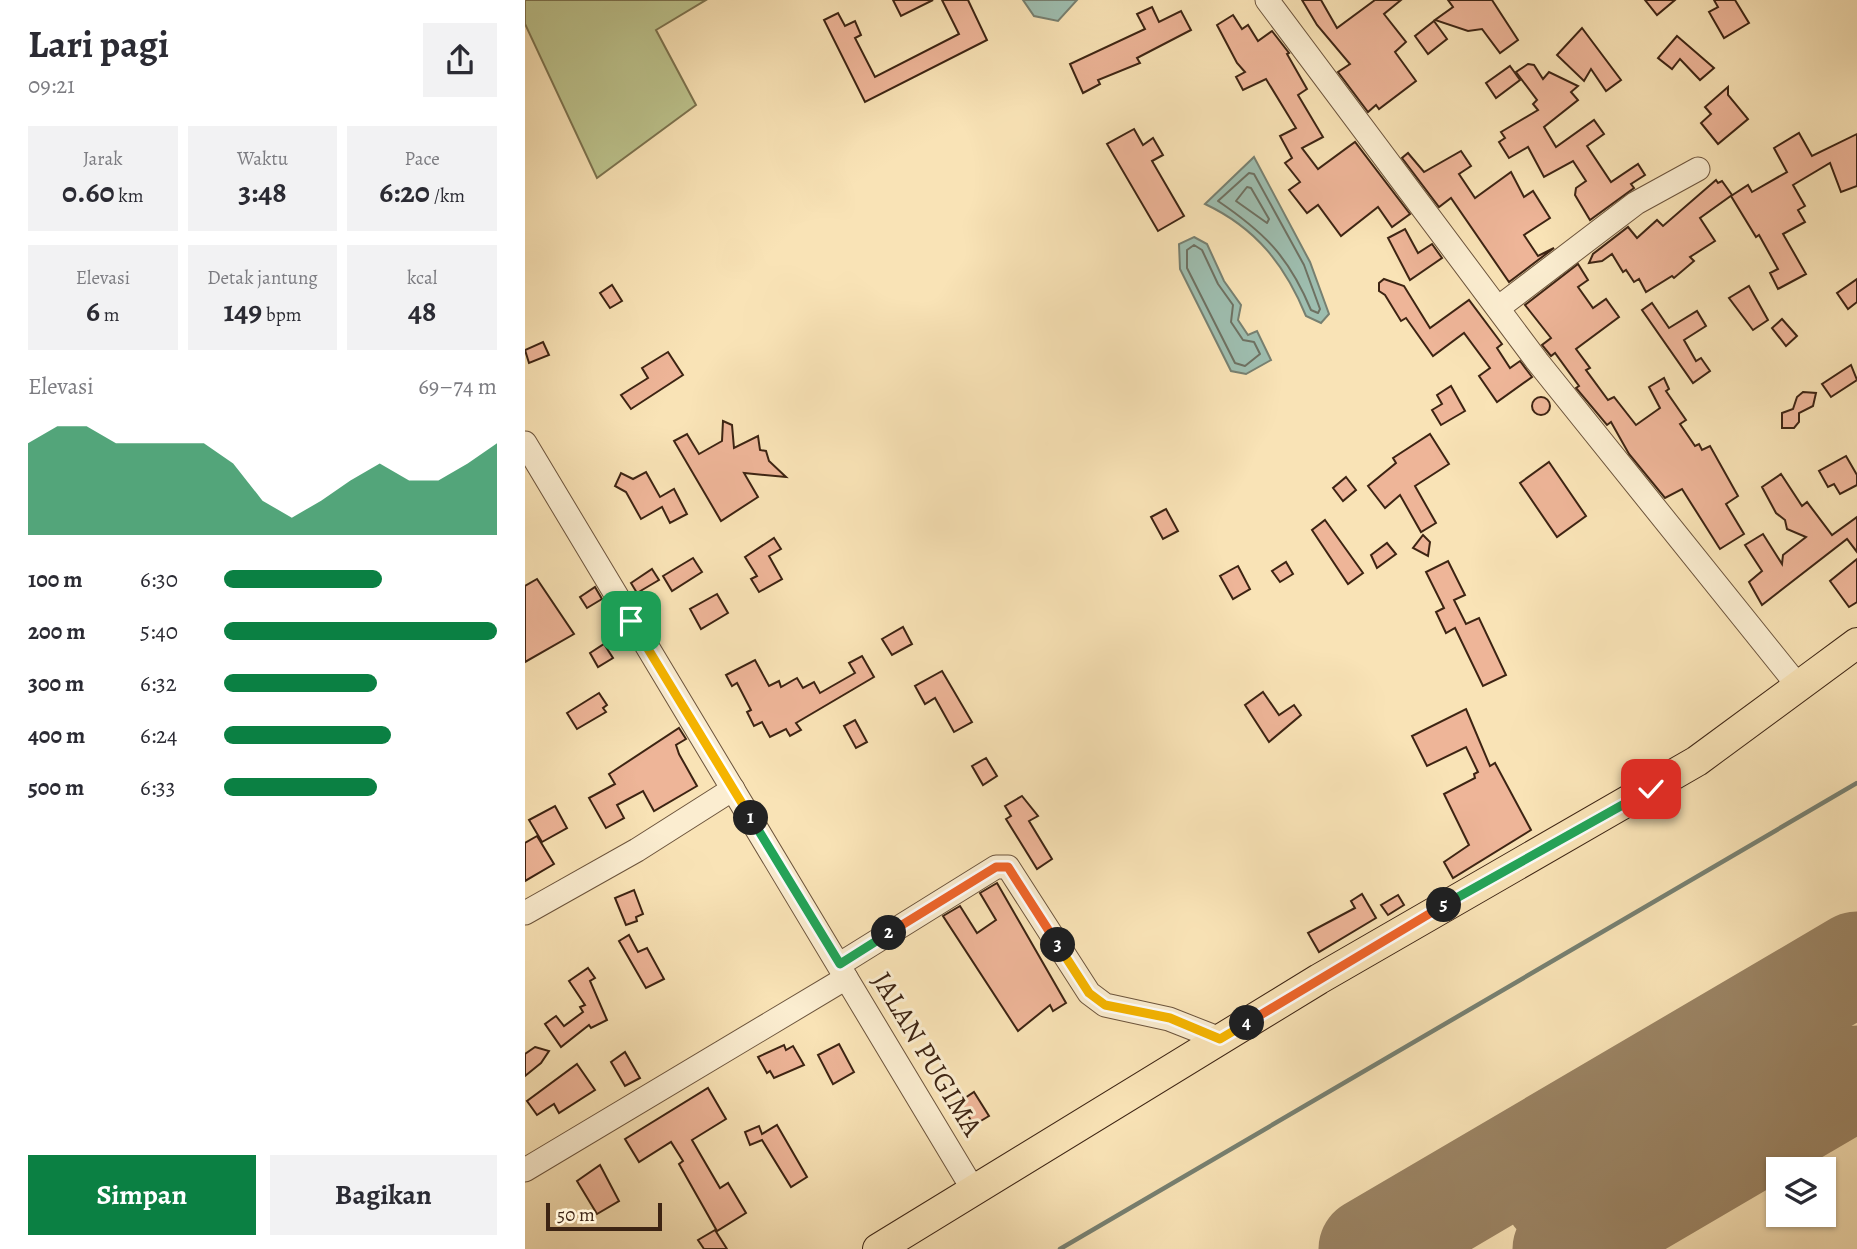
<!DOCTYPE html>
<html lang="id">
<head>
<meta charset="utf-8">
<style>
	body { margin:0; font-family:Alegreya,serif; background:#f2f2f3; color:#2b2b33; height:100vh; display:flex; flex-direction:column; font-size:26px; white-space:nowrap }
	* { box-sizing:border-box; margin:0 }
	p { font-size:23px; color:#7c7c81 }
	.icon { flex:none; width:38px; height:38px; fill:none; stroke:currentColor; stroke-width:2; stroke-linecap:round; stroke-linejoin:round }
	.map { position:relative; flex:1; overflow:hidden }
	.details { display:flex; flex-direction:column; background:#fff; width:525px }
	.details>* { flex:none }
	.controls { position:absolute; left:1241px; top:1157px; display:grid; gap:14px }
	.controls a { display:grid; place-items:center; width:70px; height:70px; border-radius:0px; background:#fff; box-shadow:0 2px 5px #0004; font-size:35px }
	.scale { position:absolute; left:21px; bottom:18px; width:116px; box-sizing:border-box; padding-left:7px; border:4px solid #3d2413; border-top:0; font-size:19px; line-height:24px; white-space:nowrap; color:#3d2413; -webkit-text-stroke:5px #fbedd0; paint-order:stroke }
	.pin { position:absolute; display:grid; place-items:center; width:60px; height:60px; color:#fff; margin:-30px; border-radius:14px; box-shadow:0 4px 10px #0006 }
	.km { position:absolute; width:35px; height:35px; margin:-18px; border-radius:50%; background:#222; color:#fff; font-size:19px; line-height:35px; text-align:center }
	.round { display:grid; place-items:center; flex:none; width:74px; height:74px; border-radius:0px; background:#f2f2f3 }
	.headline { display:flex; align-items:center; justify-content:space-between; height:119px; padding:0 28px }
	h1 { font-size:38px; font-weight:700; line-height:52px }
	.metrics { display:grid; grid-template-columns:repeat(3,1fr); gap:10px; height:119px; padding:7px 28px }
	.metrics div { display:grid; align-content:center; border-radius:0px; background:#f2f2f3; text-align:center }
	.metrics b { font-size:30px; font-weight:700 }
	.metrics small { font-size:19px; font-weight:400 }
	.metrics p { font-size:19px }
	.chart { height:196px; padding:14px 28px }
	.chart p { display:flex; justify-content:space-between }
	.chart svg { width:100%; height:126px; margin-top:7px; fill:#0b8043; opacity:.7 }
	.cta { display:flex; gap:14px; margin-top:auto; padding:14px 28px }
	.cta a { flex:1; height:80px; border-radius:0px; background:#0b8043; color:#fff; font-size:28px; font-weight:700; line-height:80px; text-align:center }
	.cta a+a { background:#f2f2f3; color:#2b2b33 }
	ul { padding:0 28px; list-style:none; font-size:23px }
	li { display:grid; grid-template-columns:112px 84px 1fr; align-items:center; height:52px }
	li i { height:18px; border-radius:9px; background:#0b8043 }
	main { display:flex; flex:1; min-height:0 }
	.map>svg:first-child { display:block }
	.green { fill:#bdc48e; stroke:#7d7450; stroke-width:2 }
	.water { fill:#9ebeb0; stroke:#778071; stroke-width:2 }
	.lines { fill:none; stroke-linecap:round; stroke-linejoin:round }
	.shore { stroke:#6e7162; stroke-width:2 }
	.stream { stroke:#778071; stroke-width:4.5 }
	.taxiway { stroke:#9b8464; stroke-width:42 }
	.runway { stroke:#9b8464; stroke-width:103 }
	.building { fill:#eeb598; stroke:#3d2413; stroke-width:2 }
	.minor-casing { stroke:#6c543c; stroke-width:25 }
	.major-casing { stroke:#3d2413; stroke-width:32 }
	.minor { stroke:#fbedd0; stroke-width:23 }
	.major { stroke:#f9e3b6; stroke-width:30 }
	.split-1-casing { stroke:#fff; stroke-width:14 }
	.split-2-casing { stroke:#fff; stroke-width:14 }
	.split-3-casing { stroke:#fff; stroke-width:14 }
	.split-4-casing { stroke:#fff; stroke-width:14 }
	.split-5-casing { stroke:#fff; stroke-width:14 }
	.split-6-casing { stroke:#fff; stroke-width:14 }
	.split-1 { stroke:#f5b400; stroke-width:9 }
	.split-2 { stroke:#22a559; stroke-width:9 }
	.split-3 { stroke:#f0652b; stroke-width:9 }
	.split-4 { stroke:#f5b400; stroke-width:9 }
	.split-5 { stroke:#f0652b; stroke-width:9 }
	.split-6 { stroke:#22a559; stroke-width:9 }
	.labels { text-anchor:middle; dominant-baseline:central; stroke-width:6; stroke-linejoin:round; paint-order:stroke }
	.street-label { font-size:28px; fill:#3d2413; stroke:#fbedd0 }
</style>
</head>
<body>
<main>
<section class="details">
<div class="headline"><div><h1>Lari pagi</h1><p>09:21</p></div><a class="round"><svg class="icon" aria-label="share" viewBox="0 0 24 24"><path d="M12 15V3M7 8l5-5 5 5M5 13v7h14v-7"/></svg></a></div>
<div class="metrics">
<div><p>Jarak</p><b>0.60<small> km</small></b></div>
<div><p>Waktu</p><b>3:48</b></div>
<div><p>Pace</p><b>6:20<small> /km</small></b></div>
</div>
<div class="metrics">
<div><p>Elevasi</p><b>6<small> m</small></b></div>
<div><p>Detak jantung</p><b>149<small> bpm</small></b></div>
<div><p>kcal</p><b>48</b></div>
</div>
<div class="chart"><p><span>Elevasi</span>69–74 m</p>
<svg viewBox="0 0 160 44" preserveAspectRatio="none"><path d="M0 44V12L10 6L20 6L30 12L40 12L50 12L60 12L70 19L80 32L90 38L100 32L110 25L120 19L130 25L140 25L150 19L160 12V44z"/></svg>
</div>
<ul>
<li><b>100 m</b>6:30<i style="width:58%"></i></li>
<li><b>200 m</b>5:40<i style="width:100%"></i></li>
<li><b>300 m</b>6:32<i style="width:56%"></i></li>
<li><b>400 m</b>6:24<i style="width:61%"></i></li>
<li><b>500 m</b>6:33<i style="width:56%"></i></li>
</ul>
<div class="cta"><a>Simpan</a><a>Bagikan</a></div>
</section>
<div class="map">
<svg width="1332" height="1249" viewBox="0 0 1332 1249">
	<rect width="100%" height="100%" fill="#f9e3b6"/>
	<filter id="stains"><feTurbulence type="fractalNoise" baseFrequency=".00286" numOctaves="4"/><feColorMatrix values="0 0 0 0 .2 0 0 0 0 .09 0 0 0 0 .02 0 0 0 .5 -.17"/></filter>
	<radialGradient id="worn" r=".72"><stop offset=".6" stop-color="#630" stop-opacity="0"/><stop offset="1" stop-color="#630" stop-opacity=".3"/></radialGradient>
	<!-- green -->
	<polygon class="green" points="0,0 181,0 131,30 171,105 72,178 0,24"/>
	<!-- water -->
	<g class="water">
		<polygon points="498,0 552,0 533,21 509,16"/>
		<path d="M 729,157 L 785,262 L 804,314 L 796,323 L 781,316 C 760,265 731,228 680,204 Z"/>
		<polygon points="669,237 682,244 699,281 716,305 713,320 723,335 732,331 746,360 721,374 706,371 655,269 654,244"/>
	</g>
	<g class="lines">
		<!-- shore -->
		<g class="shore">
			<path d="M 724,173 L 729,174 L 779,265 L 795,309 L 793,313 L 786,310 C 764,257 740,233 693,201 Z"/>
			<polygon points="722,187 726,188 744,219 742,223 711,201"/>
			<polygon points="669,245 677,250 693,284 708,305 706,322 718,340 729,342 735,354 720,366 710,363 662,268 662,250"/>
		</g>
		<!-- stream -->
		<polyline class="stream" points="535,1249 1332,783"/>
		<!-- taxiway -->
		<polyline class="taxiway" points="1006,1214 1042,1249"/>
		<!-- runway -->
		<g class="runway">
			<polyline points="845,1249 1332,963"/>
			<polyline points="1039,1249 1332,1077"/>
		</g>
	</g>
	<!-- building -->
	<g class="building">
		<polygon points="368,0 408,0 376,16"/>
		<polygon points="417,0 443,0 462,40 340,102 299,20 313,13 320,26 330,21 336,35 330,38 350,77 434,34"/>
		<polygon points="777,0 796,0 812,28 850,0 876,0 859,14 881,42 870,52 891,81 854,109 851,105 843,112 813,72 825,64 792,25"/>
		<polygon points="923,0 967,0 993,40 975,53 957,29 943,31 910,20 928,7"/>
		<polygon points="1120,0 1150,0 1132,15"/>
		<polygon points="1189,0 1210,0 1224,23 1199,38 1184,12 1193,7"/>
		<polygon points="627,7 634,22 656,11 666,30 612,58 615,63 573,80 575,84 558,93 545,64 620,29 612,14"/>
		<polygon points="708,15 717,29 723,25 733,41 747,31 764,53 762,54 782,89 773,95 798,137 777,148 793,169 830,142 885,214 867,227 853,207 816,236 793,205 782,213 764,190 775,182 760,163 767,158 755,136 771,128 741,79 718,90 711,77 720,72 712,63 692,25"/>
		<polygon points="909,21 922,39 903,54 890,36"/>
		<polygon points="1057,28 1096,80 1081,91 1066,69 1059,81 1032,55"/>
		<polygon points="1152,36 1189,68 1175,80 1155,59 1147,69 1133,58"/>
		<polygon points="1003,64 1009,65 1018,79 1024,72 1053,86 1046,92 1053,100 1019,127 1031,147 1069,120 1079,134 1062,146 1086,182 1113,164 1120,175 1106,184 1109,188 1065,220 1050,195 1051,188 1061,181 1048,161 1019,177 1003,147 984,158 974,142 980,138 976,132 1013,110 1008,104 1012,100 991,72"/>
		<polygon points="985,66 995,80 971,98 961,83"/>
		<polygon points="1203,87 1203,95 1223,119 1193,144 1176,123 1186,114 1180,107"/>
		<polygon points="609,129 618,145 628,138 638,155 627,161 659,216 633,231 582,144"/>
		<polygon points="1274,133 1287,156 1332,134 1332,186 1316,192 1305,163 1268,185 1280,206 1273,210 1280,222 1258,234 1281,274 1253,289 1245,273 1253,269 1234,235 1231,237 1206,196 1223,185 1227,192 1262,172 1249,148"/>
		<polygon points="936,151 946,166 934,174 950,198 986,172 999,197 1008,191 1025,218 999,235 1013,256 1029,248 984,282 926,198 914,207 877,158 883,153 899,172"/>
		<polygon points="1191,180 1193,183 1197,181 1207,195 1175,218 1190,241 1165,257 1169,261 1149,278 1147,276 1121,292 1114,279 1109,282 1101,270 1098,272 1087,254 1077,261 1064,263 1068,254 1103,227 1112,238 1132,220 1138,226"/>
		<polygon points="880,229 893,253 907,244 917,258 885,280 863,238"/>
		<polygon points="1053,264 1063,280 1053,287 1068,308 1081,299 1094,317 1051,349 1065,368 1061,370 1083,400 1089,397 1111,425 1135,408 1124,387 1139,378 1144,389 1141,391 1161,420 1155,424 1170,446 1174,444 1177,450 1185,446 1213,496 1201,504 1219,534 1195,549 1157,489 1140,498 1104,454 1086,422 1082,425 1051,388 1054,386 1030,353 1026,356 1017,345 1026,338 1000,305"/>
		<polygon points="859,279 879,286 905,328 944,300 977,344 972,348 985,368 995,361 1007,377 972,402 954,376 965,368 939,333 908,356 881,318 876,321 860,295 854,291 854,283"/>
		<polygon points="1332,279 1332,302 1323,309 1312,293"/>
		<polygon points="87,285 97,301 85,308 75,293"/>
		<polygon points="1224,286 1243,320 1228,330 1204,298"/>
		<polygon points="1127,303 1144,328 1172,311 1181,326 1159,340 1171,361 1176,358 1185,371 1168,383 1117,310"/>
		<polygon points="1257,319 1272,336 1261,346 1247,328"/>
		<polygon points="18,342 24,355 4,363 0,350"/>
		<polygon points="143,352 158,375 106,409 96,395 123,378 117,368"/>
		<polygon points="1326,365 1332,380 1306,397 1297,384"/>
		<polygon points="926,386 940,411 916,425 907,410 917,404 912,395"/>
		<polygon points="1278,392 1291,393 1288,406 1274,413 1274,422 1269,428 1257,428 1257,413 1268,409 1272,397"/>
		<circle cx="1016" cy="406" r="9"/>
		<polygon points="198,421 207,425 209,448 233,436 235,450 241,451 244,461 261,477 219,473 233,497 196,521 149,441 162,434 174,454 197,441"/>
		<polygon points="905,434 924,464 890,486 911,523 896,532 875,495 860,508 843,486 871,463 868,458"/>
		<polygon points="1321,456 1332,475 1332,485 1315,494 1309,484 1303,487 1294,471"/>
		<polygon points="1024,462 1061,516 1032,537 995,483"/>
		<polygon points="121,472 135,497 149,489 162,514 145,523 137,507 116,519 101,492 90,486 96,473 108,479"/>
		<polygon points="1256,474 1277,506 1282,502 1307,535 1332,517 1332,552 1322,539 1237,605 1224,582 1237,571 1220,545 1238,534 1257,564 1258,555 1281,537 1262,529 1260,520 1251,513 1237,487"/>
		<polygon points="821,477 831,490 818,501 808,488"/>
		<polygon points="641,509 653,531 638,539 626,517"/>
		<polygon points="800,520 838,573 823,584 787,530"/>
		<polygon points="898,535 905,542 903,556 888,548"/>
		<polygon points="249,538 256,549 244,556 257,579 234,592 226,579 232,576 220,557"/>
		<polygon points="862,543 871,554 852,568 846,555"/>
		<polygon points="168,558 177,572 147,591 138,576"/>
		<polygon points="1332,559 1332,602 1324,607 1305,581"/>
		<polygon points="923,561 940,595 929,600 941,624 954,618 981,675 958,686 930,628 921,633 911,612 919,608 901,572"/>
		<polygon points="761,562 768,574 755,582 747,571"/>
		<polygon points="713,566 725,589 708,599 695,576"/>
		<polygon points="127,569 134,580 112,593 106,583"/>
		<polygon points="12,579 49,634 0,662 0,586"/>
		<polygon points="70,587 77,599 62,608 55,597"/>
		<polygon points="192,594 203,613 176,629 165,609"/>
		<polygon points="378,627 387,644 367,655 357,639"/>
		<polygon points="79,644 88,658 73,667 65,653"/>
		<polygon points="337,656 349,677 271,723 276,730 265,736 261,729 245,737 237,722 229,726 222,712 226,710 212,683 207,686 201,675 230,660 244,686 254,681 256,687 272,678 278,688 289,682 295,693 330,673 324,663"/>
		<polygon points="417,671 447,722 429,732 410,698 400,704 390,686"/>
		<polygon points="738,692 754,715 769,705 776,715 744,742 720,705"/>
		<polygon points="74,693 82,705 78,708 81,712 52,729 42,713"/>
		<polygon points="941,709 965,766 970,763 1006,830 928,878 919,862 944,845 919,794 950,778 949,774 953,772 941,747 902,766 887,736"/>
		<polygon points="330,720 342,742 331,748 319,726"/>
		<polygon points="154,728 161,739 151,745 154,754 172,786 129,811 118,791 92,805 99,818 81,828 64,798 90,784 84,774"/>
		<polygon points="461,758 472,776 458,785 447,766"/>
		<polygon points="497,796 513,816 504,821 527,859 512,869 481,819 486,816 480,806"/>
		<polygon points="30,806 42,828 17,842 4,820"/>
		<polygon points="12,836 29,864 0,881 0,843"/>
		<polygon points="472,883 541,1003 528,1011 525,1005 493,1031 418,916 435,906 452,933 471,920 455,893"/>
		<polygon points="109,890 118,914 111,917 112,921 101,925 90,898"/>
		<polygon points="837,894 851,918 794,952 783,933 830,908 826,901"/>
		<polygon points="873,895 879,905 863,915 856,905"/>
		<polygon points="104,935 113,952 122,948 139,979 121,988 94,941"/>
		<polygon points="63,968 70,978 65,981 82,1020 66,1028 64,1025 36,1047 20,1024 31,1016 39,1026 58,1012 55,1007 60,1005 44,981"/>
		<polygon points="314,1044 329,1072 308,1084 293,1055"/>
		<polygon points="259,1045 261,1050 268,1046 279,1065 249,1078 245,1071 242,1073 233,1057"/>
		<polygon points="10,1047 24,1051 16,1063 0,1076 0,1054"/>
		<polygon points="100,1052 115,1078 100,1086 86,1062"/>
		<polygon points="52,1064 70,1090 34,1113 29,1104 12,1115 2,1101"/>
		<polygon points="183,1088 201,1119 167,1140 195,1188 203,1183 221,1213 192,1231 154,1164 158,1161 146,1142 114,1162 100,1139"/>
		<polygon points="449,1092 464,1116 449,1125 434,1102"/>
		<polygon points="252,1125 282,1177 266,1187 237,1140 225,1145 220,1132 234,1126 237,1134"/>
		<polygon points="75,1165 94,1201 72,1214 52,1181"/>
		<polygon points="190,1230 202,1249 179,1249 173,1240"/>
	</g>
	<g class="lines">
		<defs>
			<g id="minor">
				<polyline points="742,0 1012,361 1274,687"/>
				<polyline points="973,308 1111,203 1173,169"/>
				<polyline points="0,443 449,1191"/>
				<polyline points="0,913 112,850 208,789"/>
				<polyline points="315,964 471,867 483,867 564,993 580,1005 644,1019 695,1039"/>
				<polyline points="0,1170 321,978"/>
			</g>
			<polyline id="major" points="353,1249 794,979 1172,761 1332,643"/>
		</defs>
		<!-- minor casing -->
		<use href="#minor" class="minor-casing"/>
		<!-- major casing -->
		<use href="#major" class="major-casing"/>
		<!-- minor -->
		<use href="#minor" class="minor"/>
		<!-- major -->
		<use href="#major" class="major"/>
	</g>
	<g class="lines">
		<defs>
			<polyline id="split-1" points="106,621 226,818"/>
			<polyline id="split-2" points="226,818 315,964 364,933"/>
			<polyline id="split-3" points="364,933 471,867 483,867 533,945"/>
			<polyline id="split-4" points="533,945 564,993 580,1005 645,1018 695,1039 722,1023"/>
			<polyline id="split-5" points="722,1023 919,905"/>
			<polyline id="split-6" points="919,905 1126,789"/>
		</defs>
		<!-- split-1 casing -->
		<use href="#split-1" class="split-1-casing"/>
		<!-- split-2 casing -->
		<use href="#split-2" class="split-2-casing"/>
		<!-- split-3 casing -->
		<use href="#split-3" class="split-3-casing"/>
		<!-- split-4 casing -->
		<use href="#split-4" class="split-4-casing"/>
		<!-- split-5 casing -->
		<use href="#split-5" class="split-5-casing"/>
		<!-- split-6 casing -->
		<use href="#split-6" class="split-6-casing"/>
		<!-- split-1 -->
		<use href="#split-1" class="split-1"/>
		<!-- split-2 -->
		<use href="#split-2" class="split-2"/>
		<!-- split-3 -->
		<use href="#split-3" class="split-3"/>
		<!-- split-4 -->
		<use href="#split-4" class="split-4"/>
		<!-- split-5 -->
		<use href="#split-5" class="split-5"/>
		<!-- split-6 -->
		<use href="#split-6" class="split-6"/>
	</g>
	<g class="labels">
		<!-- street labels -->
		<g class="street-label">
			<text transform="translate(402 1054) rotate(59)">JALAN PUGIMA</text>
		</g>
	</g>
	<rect width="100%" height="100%" filter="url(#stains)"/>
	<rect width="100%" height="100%" fill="url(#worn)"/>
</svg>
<div class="controls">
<a><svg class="icon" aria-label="layers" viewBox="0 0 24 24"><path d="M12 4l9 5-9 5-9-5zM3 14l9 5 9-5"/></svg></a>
</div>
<div class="scale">50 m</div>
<div class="pin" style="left:106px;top:621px;background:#1e9e55"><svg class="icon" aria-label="arrive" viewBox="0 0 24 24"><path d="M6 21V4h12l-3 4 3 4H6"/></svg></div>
<div class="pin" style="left:1126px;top:789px;background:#d93025"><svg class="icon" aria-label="check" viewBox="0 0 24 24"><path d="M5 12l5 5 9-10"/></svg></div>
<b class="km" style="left:226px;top:818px">1</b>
<b class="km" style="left:364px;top:933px">2</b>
<b class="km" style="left:533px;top:945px">3</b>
<b class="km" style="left:722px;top:1023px">4</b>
<b class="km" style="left:919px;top:905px">5</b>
</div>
</main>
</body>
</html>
